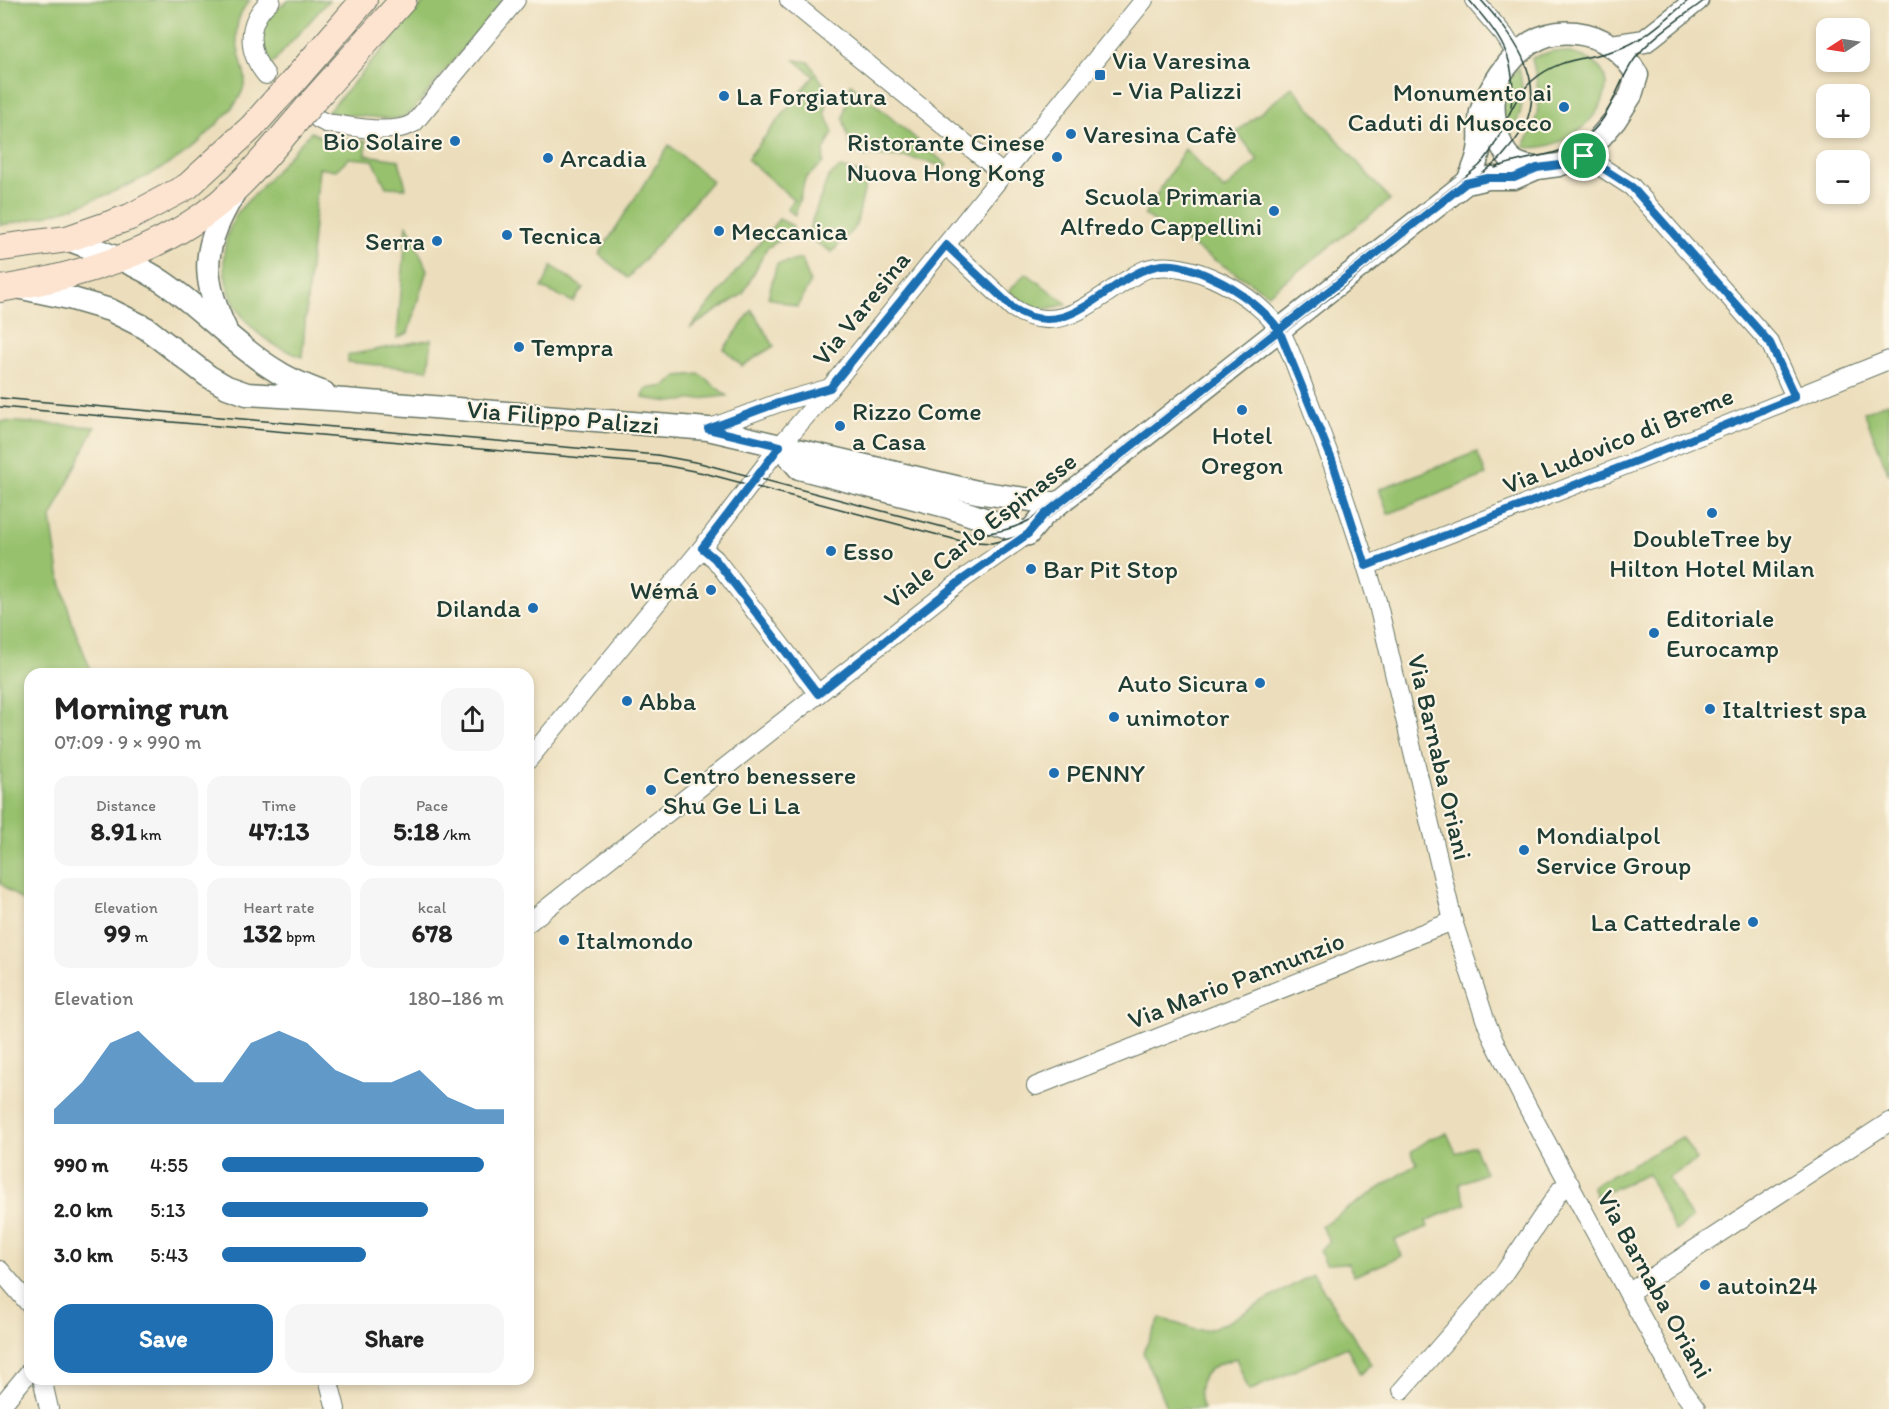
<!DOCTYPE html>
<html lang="en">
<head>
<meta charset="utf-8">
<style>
	body { margin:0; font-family:Itim,sans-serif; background:#f6f6f6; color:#222; height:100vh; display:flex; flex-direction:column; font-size:22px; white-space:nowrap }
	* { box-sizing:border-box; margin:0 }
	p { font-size:20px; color:#767676 }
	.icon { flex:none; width:33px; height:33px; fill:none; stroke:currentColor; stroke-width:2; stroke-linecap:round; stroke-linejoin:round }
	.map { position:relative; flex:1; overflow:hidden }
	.panel { position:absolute; left:24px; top:668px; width:510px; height:717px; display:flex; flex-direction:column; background:#fff; border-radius:18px; box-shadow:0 3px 9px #0003 }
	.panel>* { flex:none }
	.needle { width:39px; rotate:258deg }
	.buttons { position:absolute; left:1816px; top:18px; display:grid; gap:12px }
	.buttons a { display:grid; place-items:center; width:54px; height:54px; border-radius:12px; background:#fff; box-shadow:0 3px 9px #0003; font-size:30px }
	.pin { position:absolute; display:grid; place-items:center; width:51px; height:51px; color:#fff; margin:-26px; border:3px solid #fff; border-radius:50%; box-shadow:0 2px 6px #0007 }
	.round { display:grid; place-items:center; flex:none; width:63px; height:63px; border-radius:18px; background:#f6f6f6 }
	.overview { display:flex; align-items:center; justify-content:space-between; height:102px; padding:0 30px }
	h1 { font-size:33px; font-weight:800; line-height:45px }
	.stats { display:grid; grid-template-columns:repeat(3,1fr); gap:9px; height:102px; padding:6px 30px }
	.stats div { display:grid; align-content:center; border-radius:15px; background:#f6f6f6; text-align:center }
	.stats b { font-size:26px; font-weight:800 }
	.stats small { font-size:16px; font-weight:400 }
	.stats p { font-size:16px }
	.chart { height:168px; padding:12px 30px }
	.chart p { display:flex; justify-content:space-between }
	.chart svg { width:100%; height:108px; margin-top:6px; fill:#1f6fb2; opacity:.7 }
	.primary-button { display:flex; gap:12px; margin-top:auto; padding:12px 30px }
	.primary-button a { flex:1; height:69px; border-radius:18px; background:#1f6fb2; color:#fff; font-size:24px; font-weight:800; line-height:69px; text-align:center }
	.primary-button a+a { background:#f6f6f6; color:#222 }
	ul { padding:0 30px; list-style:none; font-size:20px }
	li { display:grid; grid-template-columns:96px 72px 1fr; align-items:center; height:45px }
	li i { height:15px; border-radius:8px; background:#1f6fb2 }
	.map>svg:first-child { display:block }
	.green { fill:#97c16d; stroke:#5b7f50; stroke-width:1.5 }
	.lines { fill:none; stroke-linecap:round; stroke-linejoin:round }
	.minor-casing { stroke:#677564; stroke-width:20 }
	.tertiary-casing { stroke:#677564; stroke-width:25 }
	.secondary-casing { stroke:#677564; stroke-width:28 }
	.minor { stroke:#fff; stroke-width:18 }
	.tertiary { stroke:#fff; stroke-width:22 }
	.secondary { stroke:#fde4d1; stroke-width:26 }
	.tram { stroke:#1f3d34; stroke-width:1.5 }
	.secondary-bridge-casing { stroke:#677564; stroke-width:28; stroke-linecap:butt }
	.secondary-bridge { stroke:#fde4d1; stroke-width:26 }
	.route-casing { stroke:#fff; stroke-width:12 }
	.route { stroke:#1f6fb2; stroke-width:8 }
	.poi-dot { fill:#1f6fb2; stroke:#fcf5e5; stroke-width:2 }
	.labels { text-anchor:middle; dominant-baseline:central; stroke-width:4.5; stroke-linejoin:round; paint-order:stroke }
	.poi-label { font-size:26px; fill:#1f3d34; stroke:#fcf5e5; text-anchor:start }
	.street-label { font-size:26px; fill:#1f3d34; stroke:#fcf5e5 }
</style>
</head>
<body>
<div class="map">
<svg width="1889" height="1409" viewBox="0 0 1889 1409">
	<rect width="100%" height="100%" fill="#fcf5e5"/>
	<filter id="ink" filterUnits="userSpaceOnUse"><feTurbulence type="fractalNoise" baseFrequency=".0167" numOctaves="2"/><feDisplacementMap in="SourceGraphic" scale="12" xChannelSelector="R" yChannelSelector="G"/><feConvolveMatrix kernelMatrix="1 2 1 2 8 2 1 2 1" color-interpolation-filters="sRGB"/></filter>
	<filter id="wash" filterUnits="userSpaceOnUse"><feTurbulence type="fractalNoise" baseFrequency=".008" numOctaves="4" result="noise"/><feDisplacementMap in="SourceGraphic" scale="24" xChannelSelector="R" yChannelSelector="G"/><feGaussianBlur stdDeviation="1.35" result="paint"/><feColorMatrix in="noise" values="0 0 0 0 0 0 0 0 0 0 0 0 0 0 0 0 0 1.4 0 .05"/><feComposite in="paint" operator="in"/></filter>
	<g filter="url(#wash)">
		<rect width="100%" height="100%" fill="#ecdebc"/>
		<!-- green -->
		<g class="green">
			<path d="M 0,0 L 250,0 C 232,19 235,41 242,64 C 243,70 246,76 245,82 C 241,101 230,110 218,123 C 211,130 205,137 198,143 C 153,181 59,218 0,225 Z"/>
			<path d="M 289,0 L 329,0 L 271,65 C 251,34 261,20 289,0 Z"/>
			<polygon points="426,0 503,0 413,110 403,117 392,119 327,113"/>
			<path d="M 1552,51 C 1657,56 1587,157 1523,147 C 1544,113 1540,94 1532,58 Z"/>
			<polygon points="795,60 809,62 829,93 825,113 833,132 824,151 823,163 805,179 795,215 787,209 794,200 747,159 814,76"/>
			<path d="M 1519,68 C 1525,96 1524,112 1509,137 C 1503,120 1499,100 1506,83 C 1508,78 1514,73 1519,68 Z"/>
			<polygon points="851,84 947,165 943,170 936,164 906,157 864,156 851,149 843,118"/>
			<polygon points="1292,87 1390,200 1268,294 1144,215 1185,149 1224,190 1258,160 1237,132"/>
			<path d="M 311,132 L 322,137 L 366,141 L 366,155 L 399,160 L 406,188 L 386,187 L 373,160 L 349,158 L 336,170 L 319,168 L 302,357 C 292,353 282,349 273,344 C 229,317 210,264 235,217 C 240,207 251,198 259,190 C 276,170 293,151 311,132 Z"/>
			<polygon points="669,145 712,181 628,278 599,254"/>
			<polygon points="840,168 868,174 856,226 832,252 806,237 828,177"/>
			<polygon points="779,219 793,226 791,233 767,248 743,294 690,328"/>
			<polygon points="407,224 427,270 408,333 397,338"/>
			<polygon points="802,259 810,283 797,307 768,297 777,264"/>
			<polygon points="552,266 583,288 573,302 542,288"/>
			<path d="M 1026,273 L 1067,304 C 1038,313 1033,310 1009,291 Z"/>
			<polygon points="752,310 774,346 742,366 724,349"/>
			<polygon points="432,339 428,370 348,362 348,355"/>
			<polygon points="700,374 727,396 671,402 643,398 645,389 666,386 677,376"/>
			<polygon points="1889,402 1889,475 1864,412"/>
			<polygon points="0,421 95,427 51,518 59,574 65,597 73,625 92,673 30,674 30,907 0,883"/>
			<polygon points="1477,452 1486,475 1388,514 1379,489"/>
			<polygon points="1447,1133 1456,1153 1474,1146 1485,1173 1459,1184 1466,1204 1426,1221 1428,1227 1395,1240 1402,1256 1354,1276 1348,1263 1326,1264 1319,1250 1330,1241 1321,1226 1417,1164 1411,1152 1431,1138"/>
			<polygon points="1682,1137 1697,1160 1668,1178 1692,1219 1675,1231 1648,1174 1596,1196 1592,1186"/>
			<path d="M 1313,1274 L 1371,1364 L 1360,1374 L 1347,1347 L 1249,1391 L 1236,1358 C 1229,1361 1218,1363 1212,1368 C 1198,1377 1197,1395 1203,1409 L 1167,1409 L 1143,1352 L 1160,1318 L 1196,1330 L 1206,1330 L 1224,1324 Z"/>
		</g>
	</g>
	<g filter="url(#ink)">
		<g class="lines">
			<defs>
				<g id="minor">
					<polyline points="789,0 1003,174"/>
					<polyline points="1474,0 1504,35 1516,54"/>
					<path d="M 266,75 C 246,51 246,21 271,0"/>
					<path d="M 318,119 L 326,123 C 352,126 391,136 414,123 L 516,0"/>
					<polyline points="1584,156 1632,187 1770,343 1795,397"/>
					<path d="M 946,245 L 1013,308 C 1057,337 1090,303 1127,280 C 1134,276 1140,271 1147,269 C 1188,256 1259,296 1280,331 C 1292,351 1299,377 1308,399 C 1334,465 1357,533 1377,601 L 1453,921 L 1485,1019 L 1494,1041 L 1528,1108 L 1628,1293 L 1684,1393 L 1696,1409"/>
					<polyline points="708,429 778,403 830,388"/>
					<polyline points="702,548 715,559 818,694"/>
					<polyline points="1366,566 1639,460 1889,360"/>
					<polyline points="528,760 702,548 780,446 830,388 1144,0"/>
					<polyline points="528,923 966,577 1028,534"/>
					<polyline points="1036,1086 1453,921"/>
					<polyline points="0,1270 30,1305"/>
					<polyline points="1628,1293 1889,1122"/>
					<polyline points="42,1378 49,1409"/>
					<polyline points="328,1378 336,1409"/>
					<polyline points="1402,1390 1502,1276 1561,1189 1570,1184"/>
					<polyline points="0,1407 30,1371"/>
				</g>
				<g id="tertiary">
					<polyline points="1611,46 1645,41 1697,0"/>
					<path d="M 1494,97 C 1492,117 1498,156 1519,164 C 1525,167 1532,167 1537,168"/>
					<path d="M 67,239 C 99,251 134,262 163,282 C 203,309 236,347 278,372 C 292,381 308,387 324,393"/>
					<polyline points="17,287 69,298 110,310 146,328 208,376 227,387 247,394 345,400 708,429 977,492 1058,504"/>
					<path d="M 225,328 C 199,272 204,245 234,193"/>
					<polyline points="780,446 799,468 949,507 1028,534"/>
					<path d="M 1028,534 L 1044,515 L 1466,183 L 1488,178 L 1514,178 L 1537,168 L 1559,165 L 1584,156 L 1615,120 L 1631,95 L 1637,75 C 1624,52 1603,36 1576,33 C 1540,29 1519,48 1500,75 C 1492,87 1485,98 1481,112 C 1479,122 1481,133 1480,144 C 1479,157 1473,171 1467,183"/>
				</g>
				<g id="secondary">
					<polyline points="292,83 364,0"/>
					<polyline points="313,101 403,0"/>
					<polyline points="0,248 67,239 130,217 188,186 252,127 275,101"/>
					<path d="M 0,289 C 83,276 174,248 236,188 C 258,167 277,143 297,120"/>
				</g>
			</defs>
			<!-- minor casing -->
			<use href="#minor" class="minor-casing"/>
			<!-- tertiary casing -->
			<use href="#tertiary" class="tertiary-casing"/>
			<!-- secondary casing -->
			<use href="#secondary" class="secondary-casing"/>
			<!-- minor -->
			<use href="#minor" class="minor"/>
			<!-- tertiary -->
			<use href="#tertiary" class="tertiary"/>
			<!-- secondary -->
			<use href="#secondary" class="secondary"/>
			<!-- tram -->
			<g class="tram">
				<path d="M 1469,0 C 1498,34 1519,58 1511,106"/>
				<path d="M 1495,168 C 1523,156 1556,158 1582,140 C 1613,118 1614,88 1634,60 C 1650,37 1683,17 1705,0"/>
				<path d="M 0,398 L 657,455 L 700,463 L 962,532 C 988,536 1010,531 1032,519 L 1479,166 C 1503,142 1507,103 1532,81 C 1563,54 1593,61 1626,46 C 1649,36 1669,16 1689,0"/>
				<path d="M 0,407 L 663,465 L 704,473 L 961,541 L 992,543 L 1028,534 L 1061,508 L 1282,334 L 1335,294 L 1500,159 C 1509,148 1519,138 1525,125 C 1547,77 1511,34 1481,0"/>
			</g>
			<defs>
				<g id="secondary-bridge">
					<polyline points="275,101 292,83"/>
					<polyline points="297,120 313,101"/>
				</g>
			</defs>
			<!-- secondary-bridge casing -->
			<use href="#secondary-bridge" class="secondary-bridge-casing"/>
			<!-- secondary-bridge -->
			<use href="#secondary-bridge" class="secondary-bridge"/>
		</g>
	</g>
	<g class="lines" filter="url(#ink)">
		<defs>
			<path id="route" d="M 1584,156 L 1560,165 L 1537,168 L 1514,178 L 1488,178 L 1466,183 L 1279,330 C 1265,310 1244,295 1223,283 C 1205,274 1183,263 1162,265 C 1108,272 1072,347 1013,308 L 946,245 L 830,388 L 778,403 L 708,429 L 780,446 L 702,548 L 715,559 L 818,694 L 963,579 L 1028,534 L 1044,515 L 1279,330 L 1332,460 L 1366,566 L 1639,460 L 1795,397 L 1770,343 L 1632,187 L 1584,156"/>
		</defs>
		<!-- route casing -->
		<use href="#route" class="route-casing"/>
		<!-- route -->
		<use href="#route" class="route"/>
	</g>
	<!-- markers -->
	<g class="poi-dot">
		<rect x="1094" y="69" width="12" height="12" rx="3"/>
		<circle cx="724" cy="96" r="6"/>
		<circle cx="1564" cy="107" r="6"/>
		<circle cx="1071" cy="134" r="6"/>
		<circle cx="455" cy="141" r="6"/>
		<circle cx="1057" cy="157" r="6"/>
		<circle cx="548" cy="158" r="6"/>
		<circle cx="1274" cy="211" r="6"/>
		<circle cx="719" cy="231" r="6"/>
		<circle cx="507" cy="235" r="6"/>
		<circle cx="437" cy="241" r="6"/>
		<circle cx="519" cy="347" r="6"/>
		<circle cx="1242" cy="410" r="6"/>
		<circle cx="840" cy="426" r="6"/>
		<circle cx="1712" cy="513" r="6"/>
		<circle cx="831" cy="551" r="6"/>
		<circle cx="1031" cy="569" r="6"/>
		<circle cx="711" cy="590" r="6"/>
		<circle cx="533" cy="608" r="6"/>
		<circle cx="1654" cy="633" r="6"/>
		<circle cx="1260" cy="683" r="6"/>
		<circle cx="627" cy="701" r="6"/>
		<circle cx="1710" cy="709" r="6"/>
		<circle cx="1114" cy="717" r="6"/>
		<circle cx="1054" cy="773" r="6"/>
		<circle cx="651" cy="790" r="6"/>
		<circle cx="1524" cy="850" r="6"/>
		<circle cx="1753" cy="922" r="6"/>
		<circle cx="564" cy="940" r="6"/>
		<circle cx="1705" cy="1285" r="6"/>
	</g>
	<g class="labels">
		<!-- poi labels -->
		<g class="poi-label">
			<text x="1112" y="60">Via Varesina<tspan x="1112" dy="30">- Via Palizzi</tspan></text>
			<text x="1552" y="92" text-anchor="end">Monumento ai<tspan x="1552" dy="30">Caduti di Musocco</tspan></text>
			<text x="736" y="96">La Forgiatura</text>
			<text x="1083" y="134">Varesina Cafè</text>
			<text x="443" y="141" text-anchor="end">Bio Solaire</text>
			<text x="1045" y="142" text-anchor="end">Ristorante Cinese<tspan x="1045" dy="30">Nuova Hong Kong</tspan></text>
			<text x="560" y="158">Arcadia</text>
			<text x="1262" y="196" text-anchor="end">Scuola Primaria<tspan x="1262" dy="30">Alfredo Cappellini</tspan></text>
			<text x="731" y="231">Meccanica</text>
			<text x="519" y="235">Tecnica</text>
			<text x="425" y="241" text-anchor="end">Serra</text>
			<text x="531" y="347">Tempra</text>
			<text x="852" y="411">Rizzo Come<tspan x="852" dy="30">a Casa</tspan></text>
			<text x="1242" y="435" text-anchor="middle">Hotel<tspan x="1242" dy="30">Oregon</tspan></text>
			<text x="1712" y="538" text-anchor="middle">DoubleTree by<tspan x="1712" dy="30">Hilton Hotel Milan</tspan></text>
			<text x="843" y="551">Esso</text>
			<text x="1043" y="569">Bar Pit Stop</text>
			<text x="699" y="590" text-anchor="end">Wémá</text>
			<text x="521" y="608" text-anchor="end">Dilanda</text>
			<text x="1666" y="618">Editoriale<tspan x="1666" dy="30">Eurocamp</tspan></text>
			<text x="1248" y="683" text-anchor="end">Auto Sicura</text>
			<text x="639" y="701">Abba</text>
			<text x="1722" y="709">Italtriest spa</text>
			<text x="1126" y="717">unimotor</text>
			<text x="1066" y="773">PENNY</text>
			<text x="663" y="775">Centro benessere<tspan x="663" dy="30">Shu Ge Li La</tspan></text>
			<text x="1536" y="835">Mondialpol<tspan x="1536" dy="30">Service Group</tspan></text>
			<text x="1741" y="922" text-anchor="end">La Cattedrale</text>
			<text x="576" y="940">Italmondo</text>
			<text x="1717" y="1285">autoin24</text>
		</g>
		<!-- street labels -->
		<g class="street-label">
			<text transform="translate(861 308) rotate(-51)">Via Varesina</text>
			<text transform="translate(563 417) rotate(5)">Via Filippo Palizzi</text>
			<text transform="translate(1618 440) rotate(-22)">Via Ludovico di Breme</text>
			<text transform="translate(980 530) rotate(-38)">Viale Carlo Espinasse</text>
			<text transform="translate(1440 757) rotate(77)">Via Barnaba Oriani</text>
			<text transform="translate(1236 980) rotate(-21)">Via Mario Pannunzio</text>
			<text transform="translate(1655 1284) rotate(61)">Via Barnaba Oriani</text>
		</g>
	</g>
</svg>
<div class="buttons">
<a><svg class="needle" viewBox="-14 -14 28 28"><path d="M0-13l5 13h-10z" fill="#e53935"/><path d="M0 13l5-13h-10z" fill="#767676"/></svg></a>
<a>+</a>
<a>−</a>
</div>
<div class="pin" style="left:1584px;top:156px;background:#1e9e55"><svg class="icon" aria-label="arrive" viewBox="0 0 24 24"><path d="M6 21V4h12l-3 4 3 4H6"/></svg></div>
<section class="panel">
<div class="overview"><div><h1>Morning run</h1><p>07:09 · 9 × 990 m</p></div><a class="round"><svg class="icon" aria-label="share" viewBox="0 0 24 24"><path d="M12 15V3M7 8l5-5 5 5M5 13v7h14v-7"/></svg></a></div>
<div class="stats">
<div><p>Distance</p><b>8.91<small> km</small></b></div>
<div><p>Time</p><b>47:13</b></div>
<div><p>Pace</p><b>5:18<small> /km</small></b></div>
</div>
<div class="stats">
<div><p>Elevation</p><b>99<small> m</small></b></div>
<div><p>Heart rate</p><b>132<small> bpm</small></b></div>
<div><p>kcal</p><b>678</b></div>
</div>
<div class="chart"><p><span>Elevation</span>180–186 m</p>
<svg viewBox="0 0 160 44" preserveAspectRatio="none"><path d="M0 44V38L10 27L20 11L30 6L40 17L50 27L60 27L70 11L80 6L90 11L100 22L110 27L120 27L130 22L140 33L150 38L160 38V44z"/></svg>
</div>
<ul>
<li><b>990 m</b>4:55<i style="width:93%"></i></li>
<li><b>2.0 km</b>5:13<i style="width:73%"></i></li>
<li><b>3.0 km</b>5:43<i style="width:51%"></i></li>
</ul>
<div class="primary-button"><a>Save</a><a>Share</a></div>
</section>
</div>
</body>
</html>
